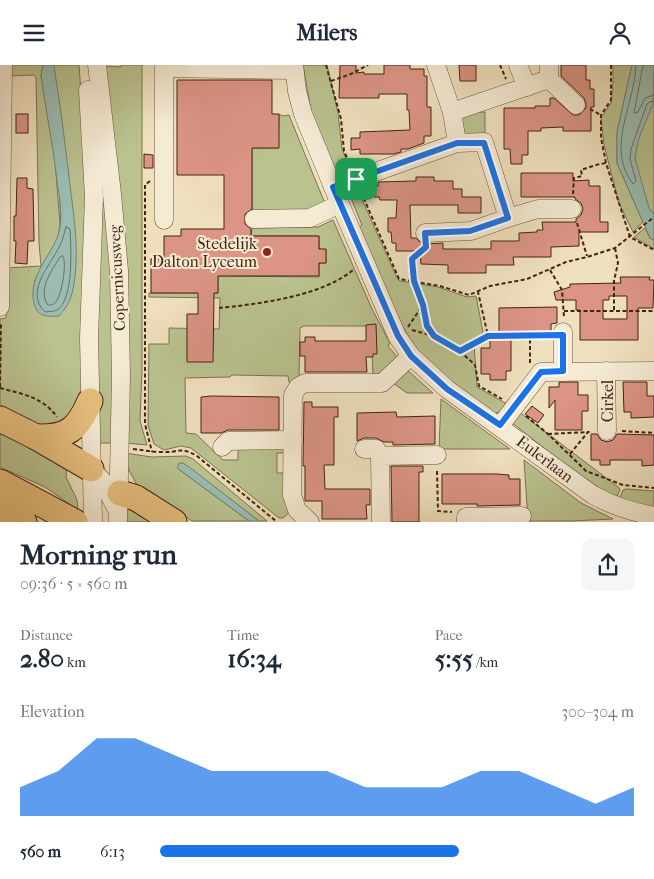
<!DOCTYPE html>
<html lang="en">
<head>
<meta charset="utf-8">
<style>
	body { margin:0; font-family:"IM FELL French Canon",serif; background:#f6f6f7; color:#1f2937; height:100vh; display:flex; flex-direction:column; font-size:19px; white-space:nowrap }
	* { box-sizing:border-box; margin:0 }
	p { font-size:16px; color:#747a83 }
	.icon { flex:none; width:28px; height:28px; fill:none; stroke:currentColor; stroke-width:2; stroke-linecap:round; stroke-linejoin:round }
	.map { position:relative; height:457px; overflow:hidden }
	.side { display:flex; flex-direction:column; background:#fff; flex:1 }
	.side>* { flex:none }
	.pin { position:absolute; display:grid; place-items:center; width:42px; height:42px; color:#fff; margin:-21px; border-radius:10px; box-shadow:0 2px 8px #0006 }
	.round { display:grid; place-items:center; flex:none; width:52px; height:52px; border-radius:8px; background:#f6f6f7 }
	.head { display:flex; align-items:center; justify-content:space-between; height:85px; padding:0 20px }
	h1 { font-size:28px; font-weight:700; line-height:38px }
	.figures { display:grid; grid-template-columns:repeat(3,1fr); gap:8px; height:85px; padding:5px 20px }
	.figures div { display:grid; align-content:center }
	.figures b { font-size:25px; font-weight:700 }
	.figures small { font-size:14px; font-weight:400 }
	.figures p { font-size:14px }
	.chart { height:140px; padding:10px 20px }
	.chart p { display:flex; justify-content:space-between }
	.chart svg { width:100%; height:90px; margin-top:5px; fill:#1a73e8; opacity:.7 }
	ul { padding:0 20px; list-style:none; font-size:16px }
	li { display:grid; grid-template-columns:80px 60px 1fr; align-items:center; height:38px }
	li i { height:12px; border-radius:6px; background:#1a73e8 }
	header { display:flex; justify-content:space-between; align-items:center; height:65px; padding:0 20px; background:#fff; font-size:22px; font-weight:700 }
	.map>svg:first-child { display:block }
	.green { fill:#bac290; stroke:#7f734f }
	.water { fill:#9abdb3; stroke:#788071 }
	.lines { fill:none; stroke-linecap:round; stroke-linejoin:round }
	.shore { stroke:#6f7060; stroke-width:1 }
	.building { fill:#db9485; stroke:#44240e; fill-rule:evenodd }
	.minor-casing { stroke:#6f533a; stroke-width:19 }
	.highway-casing { stroke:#44240e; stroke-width:27 }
	.path { stroke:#44240e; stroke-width:2; stroke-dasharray:4 2.5; stroke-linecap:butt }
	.minor { stroke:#f5ebd5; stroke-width:18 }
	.highway { stroke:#e8c07f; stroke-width:25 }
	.route-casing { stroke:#fff; stroke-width:10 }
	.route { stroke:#1a73e8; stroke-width:6 }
	.poi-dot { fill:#8f2418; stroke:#f5ebd5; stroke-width:2 }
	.labels { text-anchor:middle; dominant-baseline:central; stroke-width:4; stroke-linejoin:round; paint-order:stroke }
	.poi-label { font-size:16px; fill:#44240e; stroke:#f5ebd5; text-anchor:end }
	.street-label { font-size:16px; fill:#44240e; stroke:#f5ebd5 }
</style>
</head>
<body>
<header><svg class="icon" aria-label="menu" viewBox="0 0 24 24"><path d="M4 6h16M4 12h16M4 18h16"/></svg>Milers<svg class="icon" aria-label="person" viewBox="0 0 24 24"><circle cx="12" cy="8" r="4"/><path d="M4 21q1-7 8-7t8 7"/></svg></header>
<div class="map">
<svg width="654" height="457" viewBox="0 0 654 457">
	<rect width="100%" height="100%" fill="#efe0be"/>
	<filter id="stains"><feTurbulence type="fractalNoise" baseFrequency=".004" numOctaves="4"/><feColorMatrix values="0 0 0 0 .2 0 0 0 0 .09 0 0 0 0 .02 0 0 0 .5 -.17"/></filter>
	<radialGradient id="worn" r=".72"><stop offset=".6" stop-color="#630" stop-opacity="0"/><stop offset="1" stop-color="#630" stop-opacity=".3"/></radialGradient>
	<!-- green -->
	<g class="green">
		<polygon points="9,0 43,0 41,10 55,94 60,160 57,176 34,217 65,244 53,0 79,0 87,114 83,341 48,366 0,348 0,254 6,253 7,203 41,201 39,178 36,13 34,10 9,11"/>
		<polygon points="93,0 115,205 113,378 97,378"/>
		<polygon points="121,0 142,0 142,305 140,356 147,380 125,378 105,1 121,2"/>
		<polygon points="303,0 327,0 338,48 342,84 353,110 337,112 312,51"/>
		<polygon points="613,0 632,0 617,67 617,98 643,157 633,167 619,138 604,80 601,53 611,38 613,17"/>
		<path d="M 654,27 L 654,148 L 653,148 L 649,143 C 645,131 635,104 635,94 C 634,73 651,50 654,27 Z"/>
		<polygon points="466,47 485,47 485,70 462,70 461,54"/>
		<polygon points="279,49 283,51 289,50 326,141 305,150 252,150 252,83 278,83"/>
		<path d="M 357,123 L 397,213 L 400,216 L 438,222 L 467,232 L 476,231 L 483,267 L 474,279 L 477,322 L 507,339 L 503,346 L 495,348 C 472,331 445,316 426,295 C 396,262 377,203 359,162 L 362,160 L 348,126 Z"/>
		<polygon points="333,155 372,244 390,278 388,281 398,293 379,309 373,311 371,261 304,261 300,263 299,315 293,320 289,317 288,311 232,310 230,312 185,313 186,368 196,369 223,395 238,395 238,382 285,380 286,388 277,388 277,408 287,408 291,446 283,453 279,453 191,383 181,381 164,385 154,379 148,360 149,279 169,279 169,263 219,264 220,233 149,232 149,228 218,228 218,211 319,212 319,198 326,198 326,185 319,184 319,171 251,171 252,163 318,162"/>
		<polygon points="645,163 650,173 654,175 654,184 634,172"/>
		<polygon points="407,305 433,328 407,328 393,318"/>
		<polygon points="441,334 510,384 439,384"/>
		<polygon points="518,346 618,422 620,424 617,432 605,428 575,408 510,356"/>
		<polygon points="0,362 67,396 66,412 77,435 78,445 45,422 0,402"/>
		<polygon points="124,388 152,392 186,391 193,394 267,456 259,456 183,398 177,403 249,456 192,456 137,420 125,398"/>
		<polygon points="524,395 581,438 613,454 571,456 528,456"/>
		<polygon points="626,424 654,426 654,442 637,439 620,433 623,425"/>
		<polygon points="123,435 164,457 122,457"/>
	</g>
	<!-- water -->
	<g class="water">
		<path d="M 43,0 L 53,0 L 54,2 C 61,44 66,86 71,128 C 75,160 80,196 72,228 C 70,237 65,244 59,251 C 43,252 35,251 33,232 C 31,205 56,187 60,162 C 62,150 60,136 58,124 C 54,85 46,48 41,10 Z"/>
		<polygon points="632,0 654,0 653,39 639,73 635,93 649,143 654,149 654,175 650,173 617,98 617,67"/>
		<polygon points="179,398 183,398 193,405 259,456 249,456 177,403"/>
	</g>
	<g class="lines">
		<!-- shore -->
		<g class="shore">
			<path d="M 636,0 C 635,39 605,83 633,119 L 636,116 L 630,94 L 631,84 L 647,39 L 650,37 L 654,36"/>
			<polyline points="643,0 634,48 638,47 645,33 654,30"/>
			<path d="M 66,162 L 70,164 C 71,182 74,235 57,245 C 54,247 49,246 45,247 C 23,226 53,198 61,178 C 64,172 64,167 66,162 Z"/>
			<path d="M 63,191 C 67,198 62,231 55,238 C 53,240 52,240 48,240 C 37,225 52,205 60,192 Z"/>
		</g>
	</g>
	<!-- building -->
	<g class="building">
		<polygon points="340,0 356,0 356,8 364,7 364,9 384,9 384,0 410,0 410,4 424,4 424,11 427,11 427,42 431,42 431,71 424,71 424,78 408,84 401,84 401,87 394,89 360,89 360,84 351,85 351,73 360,73 360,67 410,65 409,45 407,45 407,29 379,29 379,33 339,33"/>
		<polygon points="459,0 476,0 476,16 460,16"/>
		<polygon points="561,0 586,0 586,15 590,15 590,24 594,24 594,42 591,42 591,66 563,66 563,62 541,63 541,66 528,66 528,90 522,90 522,99 511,99 510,84 504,84 504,43 535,43 535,41 550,41 550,33 554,33 573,50 579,50 586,43 586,38 584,33 561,11"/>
		<polygon points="177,15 272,15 272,49 279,49 279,83 252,83 252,144 245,149 245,159 251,164 251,171 319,171 319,184 326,184 326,198 319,198 319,211 218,211 218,228 214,228 213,297 187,297 187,249 198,249 198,228 151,228 151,194 164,194 164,171 181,171 181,164 224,164 224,110 177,110"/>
		<rect x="16" y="49" width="12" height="19"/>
		<polygon points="144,89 153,90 153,103 144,103"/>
		<polygon points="521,108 573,108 573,116 589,115 589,121 600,121 600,157 608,157 608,167 579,167 579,181 551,182 551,192 513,192 514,200 486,200 486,208 448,208 448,200 421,199 420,186 396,186 396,178 392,178 391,167 388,167 388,153 396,153 397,135 380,135 379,132 374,132 374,121 378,121 378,117 416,116 416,112 434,112 434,116 453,116 453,124 462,124 462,132 481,132 481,148 458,148 458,140 410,140 411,173 416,173 420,177 425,179 443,178 443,184 491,184 491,176 519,176 519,168 537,167 537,165 543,165 542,157 576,157 576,154 581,150 583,144 581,138 575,134 575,132 521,132"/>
		<polygon points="17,113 27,113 27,123 33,124 34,172 34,176 28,176 27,199 15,198 16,176 14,176 14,151 16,151"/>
		<path d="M 620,212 L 650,212 L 649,215 L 654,215 L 653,243 L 638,243 L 638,275 L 580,275 L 580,245 L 576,245 L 576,235 L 556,235 L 554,227 L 570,222 L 570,219 L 621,218 ZM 609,231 L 627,231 L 627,254 L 603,254 L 603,235 L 609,235 Z"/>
		<polygon points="557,242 557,258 551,259 551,268 511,269 511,306 506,306 506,315 490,315 490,309 481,309 481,283 490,283 490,273 499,273 499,243"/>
		<polygon points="376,259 377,289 373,289 373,292 366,292 367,307 305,307 305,291 300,291 300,277 305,277 305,272 315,272 315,276 366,276 366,260"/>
		<polygon points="559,317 578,317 578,330 588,330 588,346 582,346 582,365 555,365 555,335 549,343 549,322 559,322"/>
		<polygon points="623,317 647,317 647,331 654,331 654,352 631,353 631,347 624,347"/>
		<polygon points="211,331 279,332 279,365 228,365 221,368 201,368 201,332"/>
		<polygon points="304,337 312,337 312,342 338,342 338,352 334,352 334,400 324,400 325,424 370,424 370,440 366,440 367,454 322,454 322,436 305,436 305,401 303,401"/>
		<polygon points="532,341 544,350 538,358 525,349"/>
		<polygon points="396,347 397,352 435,351 435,379 393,380 393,377 384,377 376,373 364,373 357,376 357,348"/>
		<polygon points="591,369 597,369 601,375 607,377 613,375 617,369 654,370 654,400 642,401 642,395 610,395 610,400 600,400 600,395 591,395"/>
		<polygon points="391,401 423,401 423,407 419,407 419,457 392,457"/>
		<polygon points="442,409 497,409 509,410 509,414 520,414 520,440 477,441 477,439 442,439"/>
	</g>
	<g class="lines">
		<defs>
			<g id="minor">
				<polyline points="97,0 112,129 119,206 121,311 118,457"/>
				<path d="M 294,0 L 297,26 L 303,49 L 340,139 L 397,271 L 411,291 L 447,324 L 593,430 C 613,441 631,447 654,451"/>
				<polyline points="436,0 452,47 457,78"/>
				<polyline points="518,0 527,22"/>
				<polyline points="549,14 576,40"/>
				<polyline points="88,25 94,132 89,273 93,457"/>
				<polyline points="452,47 549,14 549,0"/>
				<polyline points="333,122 457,78 484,77 508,153 471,166 425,168"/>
				<polyline points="508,153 538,144 572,144"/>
				<polyline points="254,154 310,153 340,139"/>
				<polyline points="164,155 164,3 294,5"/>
				<polyline points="0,242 3,0"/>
				<polyline points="606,306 607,366"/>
				<polyline points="563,307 563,267"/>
				<polyline points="500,361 541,307 654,306"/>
				<polyline points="222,382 228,376 293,375"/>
				<polyline points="364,384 376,384 380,391"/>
				<polyline points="91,404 102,415 117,445"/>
				<polyline points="310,457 297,445 292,430 293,330 298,322 305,318 382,318 411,291"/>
				<polyline points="381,457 380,391 437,390"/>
				<polyline points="466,457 466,452 522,451"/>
			</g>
			<g id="highway">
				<polyline points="0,354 36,372 91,404"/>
				<path d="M 36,372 C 68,373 78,364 90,336"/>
				<polyline points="0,417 75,457"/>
				<polyline points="120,428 136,433 174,457"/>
				<polyline points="0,444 24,457"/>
			</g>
		</defs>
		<!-- minor casing -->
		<use href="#minor" class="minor-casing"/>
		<!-- highway casing -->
		<use href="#highway" class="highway-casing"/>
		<!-- path -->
		<g class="path">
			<polyline points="326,0 341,54 344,86 351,102"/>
			<polyline points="500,0 506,14"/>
			<polyline points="611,0 611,35 601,50 601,73 606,98 630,172 654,185"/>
			<polyline points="331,16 351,9 368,0"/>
			<polyline points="590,44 601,50"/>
			<polyline points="150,116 145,120 145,359 152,387"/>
			<polyline points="361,127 399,214 440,221 469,230 490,221 527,214 566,197 587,192 615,183 654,152"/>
			<polyline points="573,129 574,113 582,111 581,105 596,100 606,98"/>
			<polyline points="577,158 587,191"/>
			<polyline points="425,183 413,194 414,216 423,240 427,261 434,271 460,286 488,271 478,227"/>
			<polyline points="550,205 562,225 564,252"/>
			<path d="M 219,243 C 259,239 322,231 353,205"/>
			<polyline points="614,245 614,216 618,198 615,183"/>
			<polyline points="564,246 654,246"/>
			<polyline points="408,262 422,241"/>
			<polyline points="412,265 434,271"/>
			<polyline points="488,271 548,270"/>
			<polyline points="460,286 475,300 479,321 502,334"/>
			<polyline points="530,298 530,270"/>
			<polyline points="0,322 1,257"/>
			<path d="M 0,323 C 22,329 43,332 57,352"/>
			<polyline points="526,351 548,369 586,406 623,420 654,423"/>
			<polyline points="622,366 654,368"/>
			<polyline points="548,369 588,367"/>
			<path d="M 133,384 C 143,385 152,387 162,387 C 179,388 180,381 197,391 L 277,457"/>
			<polyline points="570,389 588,367 592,367"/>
			<polyline points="437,406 438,446 452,447"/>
		</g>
		<!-- minor -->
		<use href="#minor" class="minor"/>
		<!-- highway -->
		<use href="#highway" class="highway"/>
	</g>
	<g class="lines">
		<defs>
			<polygon id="route" points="457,78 484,78 508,153 470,166 425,168 426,182 412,194 414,216 423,240 427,261 434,271 460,286 488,271 563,270 563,306 541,307 500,360 447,324 411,291 398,271 333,122"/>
		</defs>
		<!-- route casing -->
		<use href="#route" class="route-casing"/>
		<!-- route -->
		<use href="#route" class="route"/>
	</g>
	<!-- markers -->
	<circle class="poi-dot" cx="267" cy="187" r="5"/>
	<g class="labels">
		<!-- poi labels -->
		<g class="poi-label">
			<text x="257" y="178">Stedelijk<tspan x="257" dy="18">Dalton Lyceum</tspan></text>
		</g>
		<!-- street labels -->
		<g class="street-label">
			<text transform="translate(117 213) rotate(-93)">Copernicusweg</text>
			<text transform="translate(607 336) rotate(-90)">Cirkel</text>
			<text transform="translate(545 394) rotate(37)">Eulerlaan</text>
		</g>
	</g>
	<rect width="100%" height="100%" filter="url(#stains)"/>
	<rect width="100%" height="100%" fill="url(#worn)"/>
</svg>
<div class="pin" style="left:356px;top:114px;background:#1e9e55"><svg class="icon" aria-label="arrive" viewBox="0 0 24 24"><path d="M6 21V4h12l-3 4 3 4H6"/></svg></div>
</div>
<section class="side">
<div class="head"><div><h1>Morning run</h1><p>09:36 · 5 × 560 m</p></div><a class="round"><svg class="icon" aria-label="share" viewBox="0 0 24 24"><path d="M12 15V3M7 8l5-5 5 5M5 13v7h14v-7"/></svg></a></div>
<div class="figures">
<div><p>Distance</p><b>2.80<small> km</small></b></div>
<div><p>Time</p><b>16:34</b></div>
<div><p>Pace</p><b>5:55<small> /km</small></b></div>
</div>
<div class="chart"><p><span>Elevation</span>300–304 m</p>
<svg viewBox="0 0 160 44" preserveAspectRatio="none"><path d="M0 44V30L10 22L20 6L30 6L40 14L50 22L60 22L70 22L80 22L90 30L100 30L110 30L120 22L130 22L140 30L150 38L160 30V44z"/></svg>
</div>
<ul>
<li><b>560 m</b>6:13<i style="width:63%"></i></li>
</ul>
</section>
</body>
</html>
